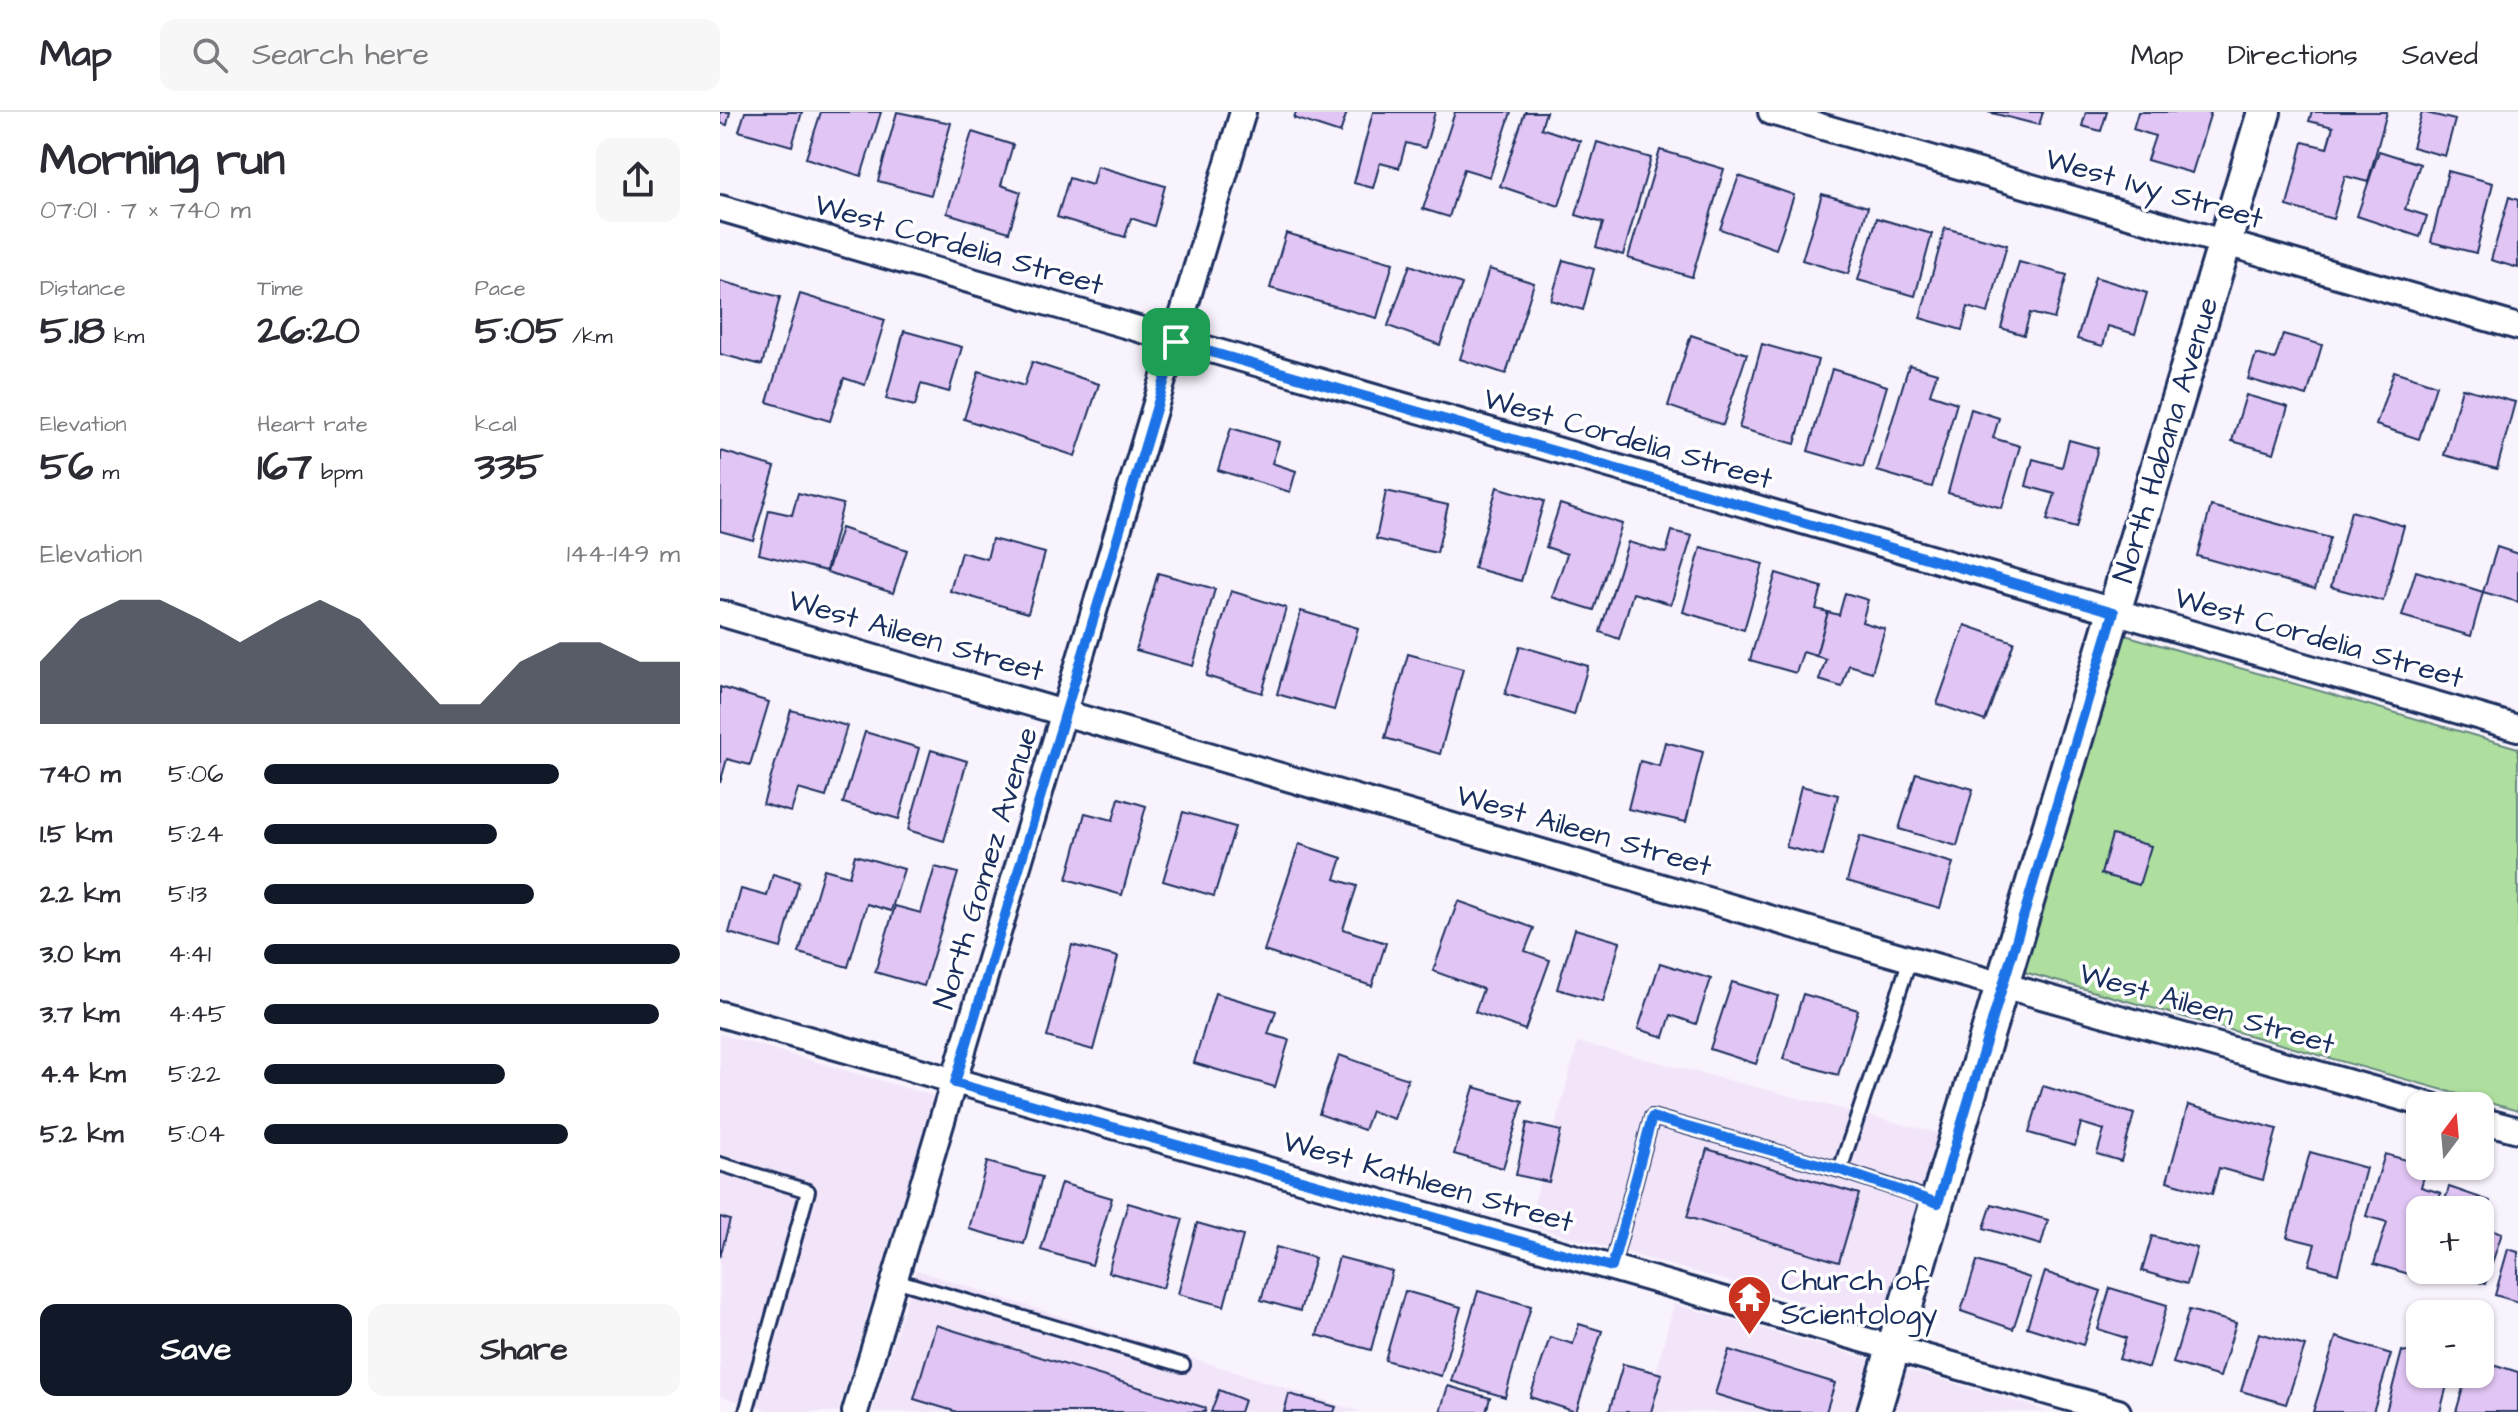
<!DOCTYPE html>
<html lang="en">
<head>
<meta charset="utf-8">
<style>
	body { margin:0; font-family:"Architects Daughter",sans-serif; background:#f7f7f7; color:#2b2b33; height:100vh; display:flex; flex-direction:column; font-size:30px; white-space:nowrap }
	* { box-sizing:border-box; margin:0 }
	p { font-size:26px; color:#7c7c81 }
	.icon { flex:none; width:44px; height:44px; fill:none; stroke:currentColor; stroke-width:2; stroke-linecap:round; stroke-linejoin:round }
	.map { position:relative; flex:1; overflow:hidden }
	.panel { display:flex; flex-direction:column; background:#fff; width:720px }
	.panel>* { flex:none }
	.needle { width:52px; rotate:16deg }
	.tools { position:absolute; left:1686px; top:980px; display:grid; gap:16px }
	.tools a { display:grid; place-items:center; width:88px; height:88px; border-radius:16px; background:#fff; box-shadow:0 2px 6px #0004; font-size:40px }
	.pin { position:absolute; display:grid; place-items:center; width:68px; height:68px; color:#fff; margin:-34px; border-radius:16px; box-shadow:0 4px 12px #0006 }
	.round { display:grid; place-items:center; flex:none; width:84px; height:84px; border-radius:16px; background:#f7f7f7 }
	.headline { display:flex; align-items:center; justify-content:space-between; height:136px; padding:0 40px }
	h1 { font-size:44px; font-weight:700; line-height:60px }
	.stats { display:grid; grid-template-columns:repeat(3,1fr); gap:12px; height:136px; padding:8px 40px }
	.stats div { display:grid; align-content:center }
	.stats b { font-size:40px; font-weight:700 }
	.stats small { font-size:22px; font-weight:400 }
	.stats p { font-size:22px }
	.chart { height:224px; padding:16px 40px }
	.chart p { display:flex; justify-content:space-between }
	.chart svg { width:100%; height:144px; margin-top:8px; fill:#111827; opacity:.7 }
	.cta { display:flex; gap:16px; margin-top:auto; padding:16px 40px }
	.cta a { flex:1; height:92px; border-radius:16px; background:#111827; color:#fff; font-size:32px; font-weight:700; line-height:92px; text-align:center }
	.cta a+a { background:#f7f7f7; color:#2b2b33 }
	ul { padding:0 40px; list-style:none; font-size:26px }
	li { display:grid; grid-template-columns:128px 96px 1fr; align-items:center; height:60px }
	li i { height:20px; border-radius:10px; background:#111827 }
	header { display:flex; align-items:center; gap:48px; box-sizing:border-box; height:112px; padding:0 40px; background:#fff; border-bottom:2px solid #e1e1e2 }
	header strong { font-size:38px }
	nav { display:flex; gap:44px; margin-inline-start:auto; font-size:28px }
	.search { width:560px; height:72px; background:#f7f7f7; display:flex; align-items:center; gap:20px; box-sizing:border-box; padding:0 28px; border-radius:16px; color:#7c7c81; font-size:30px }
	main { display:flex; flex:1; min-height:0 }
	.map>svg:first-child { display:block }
	.built { fill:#f2e5fa }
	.green { fill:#afdf9f; stroke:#65877e; stroke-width:2 }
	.building { fill:#e1c5f4; stroke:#1b2f5e; stroke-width:2 }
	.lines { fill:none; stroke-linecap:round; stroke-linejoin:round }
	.service-casing { stroke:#1b2f5e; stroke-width:18 }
	.minor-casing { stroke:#1b2f5e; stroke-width:30 }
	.tertiary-casing { stroke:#1b2f5e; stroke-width:38 }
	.service { stroke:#fff; stroke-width:12 }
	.minor { stroke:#fff; stroke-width:24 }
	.tertiary { stroke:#fff; stroke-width:32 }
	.route-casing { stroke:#fff; stroke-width:16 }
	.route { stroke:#1a73e8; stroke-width:10 }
	.labels { text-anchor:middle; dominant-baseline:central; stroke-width:7; stroke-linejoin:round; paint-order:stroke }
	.street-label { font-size:30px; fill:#1b2f5e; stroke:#fff }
	.poi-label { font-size:30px; fill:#1b2f5e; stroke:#fff; text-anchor:start }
</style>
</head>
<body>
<header>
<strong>Map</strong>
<div class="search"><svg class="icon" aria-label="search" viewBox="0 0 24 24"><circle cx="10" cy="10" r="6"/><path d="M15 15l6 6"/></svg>Search here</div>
<nav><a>Map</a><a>Directions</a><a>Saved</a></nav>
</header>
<main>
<section class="panel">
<div class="headline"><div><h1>Morning run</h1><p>07:01 · 7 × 740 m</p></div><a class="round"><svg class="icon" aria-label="share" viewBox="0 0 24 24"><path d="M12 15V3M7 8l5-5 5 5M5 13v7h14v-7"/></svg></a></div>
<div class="stats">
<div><p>Distance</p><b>5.18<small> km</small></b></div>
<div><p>Time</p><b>26:20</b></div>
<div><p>Pace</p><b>5:05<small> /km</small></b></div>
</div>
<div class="stats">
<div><p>Elevation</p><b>56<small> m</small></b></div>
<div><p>Heart rate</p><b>167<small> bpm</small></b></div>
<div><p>kcal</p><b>335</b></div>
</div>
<div class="chart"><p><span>Elevation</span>144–149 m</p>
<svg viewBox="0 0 160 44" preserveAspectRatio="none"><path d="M0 44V25L10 12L20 6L30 6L40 12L50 19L60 12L70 6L80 12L90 25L100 38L110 38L120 25L130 19L140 19L150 25L160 25V44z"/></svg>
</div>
<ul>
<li><b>740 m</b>5:06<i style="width:71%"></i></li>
<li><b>1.5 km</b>5:24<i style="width:56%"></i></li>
<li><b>2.2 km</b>5:13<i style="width:65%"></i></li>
<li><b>3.0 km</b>4:41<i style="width:100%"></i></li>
<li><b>3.7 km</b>4:45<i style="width:95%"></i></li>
<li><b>4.4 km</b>5:22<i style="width:58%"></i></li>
<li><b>5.2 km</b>5:04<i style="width:73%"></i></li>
</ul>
<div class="cta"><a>Save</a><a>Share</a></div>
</section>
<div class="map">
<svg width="1798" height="1300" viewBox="0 0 1798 1300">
	<rect width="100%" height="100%" fill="#f9f3fd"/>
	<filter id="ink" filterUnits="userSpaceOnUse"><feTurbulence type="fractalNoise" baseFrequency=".0125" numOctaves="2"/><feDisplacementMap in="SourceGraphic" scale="16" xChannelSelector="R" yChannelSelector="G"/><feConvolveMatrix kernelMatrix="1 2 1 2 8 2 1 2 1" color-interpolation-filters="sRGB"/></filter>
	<g filter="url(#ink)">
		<!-- built -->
		<g class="built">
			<polygon points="0,922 214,984 118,1300 53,1300 0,1284"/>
			<polygon points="858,930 1221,1022 1164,1213 808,1113"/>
			<polygon points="196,1158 641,1300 152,1300"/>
			<polygon points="954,1192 1153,1248 1138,1300 925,1300"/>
			<polygon points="1185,1257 1313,1294 1326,1300 1172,1300"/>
		</g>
		<!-- green -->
		<polygon class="green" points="1405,523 1798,636 1798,999 1304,860"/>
		<!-- building -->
		<g class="building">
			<polygon points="0,0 10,0 7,13 0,11"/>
			<polygon points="25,0 82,0 72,34 19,19"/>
			<polygon points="101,0 161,0 141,64 86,46"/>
			<polygon points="177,0 231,11 211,83 158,69"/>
			<polygon points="576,0 627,0 620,21 574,6"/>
			<polygon points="653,0 715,0 705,36 686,31 679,56 660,51 653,76 634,71"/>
			<polygon points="735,0 791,0 770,65 744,57 729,105 703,97"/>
			<polygon points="805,0 826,0 821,16 860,29 839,94 780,74"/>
			<polygon points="1268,0 1323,0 1319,13"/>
			<polygon points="1366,0 1387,0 1381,19 1362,14"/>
			<polygon points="1418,0 1491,0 1472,61 1427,48 1435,24 1413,17"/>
			<polygon points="1592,0 1667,0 1648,70 1625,64 1613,107 1567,94 1583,30 1607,36 1613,15 1589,9"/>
			<polygon points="1702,0 1735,8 1725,44 1692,35"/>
			<polygon points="252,20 293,33 281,73 301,80 289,120 227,101"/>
			<polygon points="877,30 931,46 903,143 876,135 883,111 856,103"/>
			<polygon points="940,38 1004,57 972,165 908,146"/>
			<polygon points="1659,39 1700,52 1685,97 1707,104 1700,125 1637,104"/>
			<polygon points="377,54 445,74 434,114 411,106 405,125 337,105 349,66 372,73"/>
			<polygon points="1728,59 1773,71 1756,141 1711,130"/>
			<polygon points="1019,64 1074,83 1056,137 1000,117"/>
			<polygon points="1102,82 1148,95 1128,162 1082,148"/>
			<polygon points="1789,85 1798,88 1798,156 1771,148"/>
			<polygon points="1157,106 1212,122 1195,184 1138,168"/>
			<polygon points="1225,116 1287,133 1268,201 1248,195 1242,218 1200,206"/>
			<polygon points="566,121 673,151 657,206 550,176"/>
			<polygon points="843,148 874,157 863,198 831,188"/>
			<polygon points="1299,150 1347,163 1334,207 1310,201 1304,223 1281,216"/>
			<polygon points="690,153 742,172 720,233 668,214"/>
			<polygon points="769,157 814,171 786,262 740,247"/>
			<polygon points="1375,165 1427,181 1415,222 1388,214 1383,234 1357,227"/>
			<polygon points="0,169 60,185 42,253 0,242"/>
			<polygon points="80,182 165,208 145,273 124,266 110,309 47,290"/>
			<polygon points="184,219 242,235 229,280 201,272 195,294 166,287"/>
			<polygon points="1563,222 1602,233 1587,284 1528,267 1536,242 1555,247"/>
			<polygon points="971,223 1027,242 1003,313 948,294"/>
			<polygon points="1042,232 1098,248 1075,332 1019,316"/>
			<polygon points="312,250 379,272 355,344 244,307 259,259 304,274"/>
			<polygon points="1189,253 1217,261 1210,282 1237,291 1212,375 1157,359"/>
			<polygon points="1112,257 1167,274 1143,355 1088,339"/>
			<polygon points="1674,259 1716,273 1699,327 1656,313"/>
			<polygon points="1742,276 1795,290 1777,357 1724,343"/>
			<polygon points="1526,283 1568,295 1554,341 1512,329"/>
			<polygon points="1251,297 1279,306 1273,326 1300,334 1282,396 1228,381"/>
			<polygon points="511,316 559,330 552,351 576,359 570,380 498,358"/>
			<polygon points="1349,328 1378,336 1356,416 1327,408 1335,382 1306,374 1313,347 1342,355"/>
			<polygon points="1,339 55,355 33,428 0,419"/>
			<polygon points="777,375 824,389 801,469 754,456"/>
			<polygon points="666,379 728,393 717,441 656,427"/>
			<polygon points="78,381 123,392 106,459 39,442 49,398 72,403"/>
			<polygon points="840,392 902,412 874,498 832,485 847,442 826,435"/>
			<polygon points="1491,394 1610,426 1595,477 1477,444"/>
			<polygon points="1631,399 1684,414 1663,489 1611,475"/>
			<polygon points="121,416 187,438 173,481 107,460"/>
			<polygon points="952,419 972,424 951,492 913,481 899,527 880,520 908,430 946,441"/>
			<polygon points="272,427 325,441 308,501 230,479 241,440 267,447"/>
			<polygon points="981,435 1043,452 1024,518 963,500"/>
			<polygon points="1777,435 1798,442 1798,490 1763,480"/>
			<polygon points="1696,459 1763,480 1751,524 1682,504"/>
			<polygon points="438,461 495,477 473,554 416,538"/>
			<polygon points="1056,461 1102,475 1096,497 1108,500 1096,544 1083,540 1076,561 1030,548"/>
			<polygon points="511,479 566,496 542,581 486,564"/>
			<polygon points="1125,481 1148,488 1142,510 1165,517 1152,560 1129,553 1122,575 1099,568 1106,547 1096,544 1108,500 1119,503"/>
			<polygon points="581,499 638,516 614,598 557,582"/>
			<polygon points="1245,513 1294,530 1265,609 1217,592"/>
			<polygon points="800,534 868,554 854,603 785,582"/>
			<polygon points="688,542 743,557 720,642 665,626"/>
			<polygon points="0,575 49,590 30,653 7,647 0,671"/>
			<polygon points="71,598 127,614 106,685 78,677 71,700 43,692"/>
			<polygon points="145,620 199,636 179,707 123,691"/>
			<polygon points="945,630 983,640 966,710 908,697 920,649 939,654"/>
			<polygon points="211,638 247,649 224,729 188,718"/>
			<polygon points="1196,661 1253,677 1237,734 1179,717"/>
			<polygon points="1081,674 1118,683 1103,744 1066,735"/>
			<polygon points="399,686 426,694 402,783 347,767 365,701 393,708"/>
			<polygon points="463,700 515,715 494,784 443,769"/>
			<polygon points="1392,723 1431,734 1419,773 1381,762"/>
			<polygon points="1140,724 1233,751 1220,796 1127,769"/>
			<polygon points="579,732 622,746 615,767 637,774 623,817 666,831 652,874 544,839"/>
			<polygon points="135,743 184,757 171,799 147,792 128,855 79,841 104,757 129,764"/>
			<polygon points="215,755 238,761 204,874 155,860 175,794 201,801"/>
			<polygon points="53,762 79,770 61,836 9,821 21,777 47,784"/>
			<polygon points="738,789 814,816 805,839 830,848 805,918 755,900 763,877 713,859"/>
			<polygon points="855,817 900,830 883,890 837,877"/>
			<polygon points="352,833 398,845 373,938 327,925"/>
			<polygon points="940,851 991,867 976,912 951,903 944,925 918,917"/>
			<polygon points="1012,870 1058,884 1036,952 990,937"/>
			<polygon points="495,881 556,899 548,922 569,928 555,975 474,951"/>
			<polygon points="1083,882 1138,898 1118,963 1063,947"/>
			<polygon points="619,943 688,967 674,1007 651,999 644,1018 599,1002"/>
			<polygon points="1323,974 1414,1002 1401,1049 1377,1042 1384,1018 1361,1011 1355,1034 1309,1021"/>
			<polygon points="754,975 803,989 783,1056 734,1042"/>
			<polygon points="1468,993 1557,1017 1543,1068 1499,1056 1492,1082 1447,1069"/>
			<polygon points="807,1011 841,1019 829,1070 796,1063"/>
			<polygon points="987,1037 1139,1082 1119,1150 967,1105"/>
			<polygon points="1590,1040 1646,1056 1618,1161 1589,1153 1595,1132 1567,1125"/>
			<polygon points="1665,1042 1707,1054 1701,1075 1721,1081 1716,1098 1700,1098 1700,1152 1696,1164 1654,1152 1667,1110 1646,1104"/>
			<polygon points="267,1050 322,1065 304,1132 249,1117"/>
			<polygon points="341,1071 392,1086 372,1153 321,1138"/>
			<polygon points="1729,1075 1770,1089 1761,1114 1782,1121 1765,1172 1722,1158 1760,1158 1760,1098 1722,1098"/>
			<polygon points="408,1091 463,1107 443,1176 388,1160"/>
			<polygon points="1272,1092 1328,1108 1321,1133 1264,1116"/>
			<polygon points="0,1105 10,1108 0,1145"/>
			<polygon points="477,1111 523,1124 504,1194 458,1182"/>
			<polygon points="1432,1124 1477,1136 1467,1172 1422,1159"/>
			<polygon points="556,1135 595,1146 580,1199 541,1188"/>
			<polygon points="1788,1137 1798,1140 1798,1190 1775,1183"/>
			<polygon points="619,1145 672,1159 651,1238 597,1223"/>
			<polygon points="1257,1149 1310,1166 1293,1217 1241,1199"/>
			<polygon points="1325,1160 1381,1179 1363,1233 1307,1215"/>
			<polygon points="1390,1176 1447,1193 1429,1256 1399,1247 1406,1226 1378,1217"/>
			<polygon points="685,1179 741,1195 721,1264 665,1248"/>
			<polygon points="758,1179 811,1194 785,1285 731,1269"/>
			<polygon points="1469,1198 1516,1211 1500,1265 1453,1251"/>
			<polygon points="859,1212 882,1219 856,1300 810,1285 830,1225 853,1232"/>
			<polygon points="216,1213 486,1296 485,1300 237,1300 194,1287"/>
			<polygon points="1539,1221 1585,1234 1566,1292 1521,1279"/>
			<polygon points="1616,1225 1671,1242 1653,1300 1593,1300"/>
			<polygon points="1009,1238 1115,1271 1106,1300 1054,1300 995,1282"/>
			<polygon points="1682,1239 1700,1244 1700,1262 1730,1262 1720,1300 1666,1300"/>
			<polygon points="1760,1248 1798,1260 1798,1300 1736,1300 1747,1262 1760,1262"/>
			<polygon points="903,1252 942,1262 931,1300 889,1300"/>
			<polygon points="728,1274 770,1286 766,1300 720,1300"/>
			<polygon points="499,1278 524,1288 520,1300 491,1300"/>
			<polygon points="569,1282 616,1295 614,1300 564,1300"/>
		</g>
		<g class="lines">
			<defs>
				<g id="service">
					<polyline points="0,1052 88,1079 26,1300"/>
					<polyline points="1120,1058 1190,847"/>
					<polyline points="892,1155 932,1005 1120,1058 1217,1090"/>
					<polyline points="175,1168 463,1253"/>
				</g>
				<g id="minor">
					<polyline points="1051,0 1798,215"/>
					<polyline points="0,96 1798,616"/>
					<polyline points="0,501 1190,847 1712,994"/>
					<polyline points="0,902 1398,1300"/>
					<polyline points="1760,1008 1798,1018"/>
					<polyline points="135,1300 523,0"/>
				</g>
				<polyline id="tertiary" points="1154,1300 1544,0"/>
			</defs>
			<!-- service casing -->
			<use href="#service" class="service-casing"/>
			<!-- minor casing -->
			<use href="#minor" class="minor-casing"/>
			<!-- tertiary casing -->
			<use href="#tertiary" class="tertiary-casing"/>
			<!-- service -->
			<use href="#service" class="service"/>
			<!-- minor -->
			<use href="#minor" class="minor"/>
			<!-- tertiary -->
			<use href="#tertiary" class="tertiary"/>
		</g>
	</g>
	<g class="lines" filter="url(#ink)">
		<defs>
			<polygon id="route" points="456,230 1394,500 1218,1091 1120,1058 932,1005 892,1155 235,971"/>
		</defs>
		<!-- route casing -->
		<use href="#route" class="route-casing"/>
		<!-- route -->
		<use href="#route" class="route"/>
	</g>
	<!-- icons -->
	<defs>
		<symbol id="temple-pin" viewBox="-11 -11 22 30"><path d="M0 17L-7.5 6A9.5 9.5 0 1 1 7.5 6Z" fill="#c8321e" stroke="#fff"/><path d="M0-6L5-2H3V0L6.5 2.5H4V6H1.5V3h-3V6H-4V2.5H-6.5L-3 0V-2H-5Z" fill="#fff"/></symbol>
	</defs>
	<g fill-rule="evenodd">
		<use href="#temple-pin" x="1004" y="1160" width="51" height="69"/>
	</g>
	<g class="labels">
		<!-- street labels -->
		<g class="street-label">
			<text transform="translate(1434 77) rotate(16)">West Ivy Street</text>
			<text transform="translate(239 133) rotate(16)">West Cordelia Street</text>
			<text transform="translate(908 327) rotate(16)">West Cordelia Street</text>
			<text transform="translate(1446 328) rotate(-73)">North Habana Avenue</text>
			<text transform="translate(196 524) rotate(16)">West Aileen Street</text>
			<text transform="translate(1599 526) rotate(16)">West Cordelia Street</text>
			<text transform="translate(864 719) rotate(16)">West Aileen Street</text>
			<text transform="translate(266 756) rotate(-73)">North Gomez Avenue</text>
			<text transform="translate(1487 897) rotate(16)">West Aileen Street</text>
			<text transform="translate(708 1070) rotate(16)">West Kathleen Street</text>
		</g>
		<!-- poi labels -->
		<g class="poi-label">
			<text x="1061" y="1169">Church of<tspan x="1061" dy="34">Scientology</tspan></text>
		</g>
	</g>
</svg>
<div class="tools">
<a><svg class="needle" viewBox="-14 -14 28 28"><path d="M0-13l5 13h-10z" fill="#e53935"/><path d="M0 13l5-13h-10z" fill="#7c7c81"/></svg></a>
<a>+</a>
<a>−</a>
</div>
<div class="pin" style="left:456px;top:230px;background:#1e9e55"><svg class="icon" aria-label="arrive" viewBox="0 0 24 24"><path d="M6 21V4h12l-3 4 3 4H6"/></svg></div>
</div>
</main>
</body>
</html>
